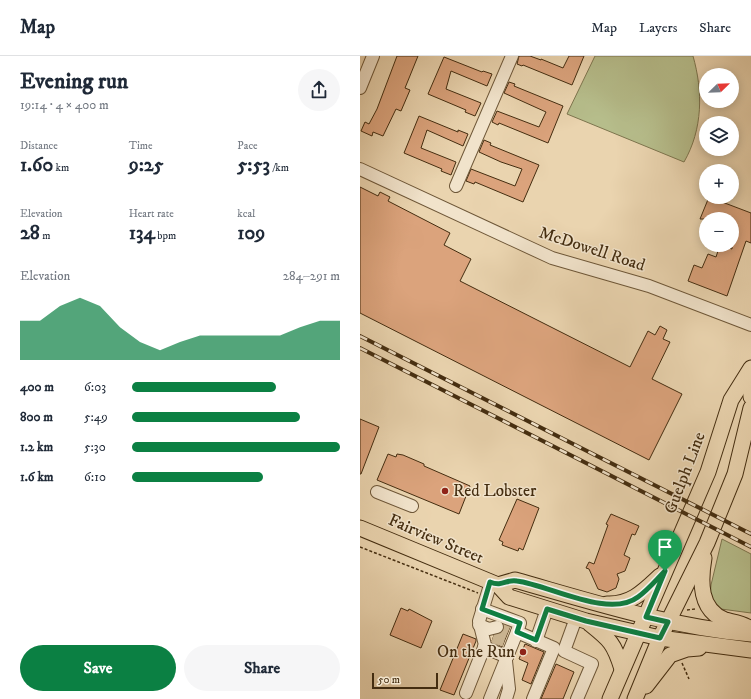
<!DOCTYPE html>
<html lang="en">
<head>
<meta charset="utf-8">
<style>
	body { margin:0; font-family:"IM FELL DW Pica",serif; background:#f6f6f7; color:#1f2937; height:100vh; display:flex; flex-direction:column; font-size:15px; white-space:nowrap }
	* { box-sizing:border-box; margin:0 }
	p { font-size:13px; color:#747a83 }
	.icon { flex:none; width:22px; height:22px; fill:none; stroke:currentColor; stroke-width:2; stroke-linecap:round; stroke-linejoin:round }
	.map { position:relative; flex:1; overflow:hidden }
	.side { display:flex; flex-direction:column; background:#fff; width:360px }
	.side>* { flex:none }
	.needle { width:26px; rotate:67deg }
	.buttons { position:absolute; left:339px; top:12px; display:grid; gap:8px }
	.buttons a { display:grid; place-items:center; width:40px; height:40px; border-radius:50%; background:#fff; box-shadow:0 2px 10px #0003; font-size:20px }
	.scale { position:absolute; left:12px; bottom:10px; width:66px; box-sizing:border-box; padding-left:4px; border:2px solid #442d10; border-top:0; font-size:11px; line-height:14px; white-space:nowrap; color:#442d10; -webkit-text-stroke:3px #f1e3cb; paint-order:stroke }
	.pin { position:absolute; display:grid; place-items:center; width:34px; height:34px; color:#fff; margin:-41px -17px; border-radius:50% 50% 50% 0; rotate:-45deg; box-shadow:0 0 4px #0007 }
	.pin .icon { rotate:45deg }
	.round { display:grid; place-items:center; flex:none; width:42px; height:42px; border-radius:21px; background:#f6f6f7 }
	.summary { display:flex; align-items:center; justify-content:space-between; height:68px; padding:0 20px }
	h1 { font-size:22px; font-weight:700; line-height:30px }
	.figures { display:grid; grid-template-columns:repeat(3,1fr); gap:6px; height:68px; padding:4px 20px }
	.figures div { display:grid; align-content:center }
	.figures b { font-size:20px; font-weight:700 }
	.figures small { font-size:11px; font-weight:400 }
	.figures p { font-size:11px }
	.chart { height:112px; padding:8px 20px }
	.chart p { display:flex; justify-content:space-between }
	.chart svg { width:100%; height:72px; margin-top:4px; fill:#0b8043; opacity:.7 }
	.primary-button { display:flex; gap:8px; margin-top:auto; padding:8px 20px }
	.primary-button a { flex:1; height:46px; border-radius:24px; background:#0b8043; color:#fff; font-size:16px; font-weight:700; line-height:46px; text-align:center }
	.primary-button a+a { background:#f6f6f7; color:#1f2937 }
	ul { padding:0 20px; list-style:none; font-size:13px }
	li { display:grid; grid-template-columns:64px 48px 1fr; align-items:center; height:30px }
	li i { height:10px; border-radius:5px; background:#0b8043 }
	header { display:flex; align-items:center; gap:24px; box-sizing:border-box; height:56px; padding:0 20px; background:#fff; border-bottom:1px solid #e0e1e3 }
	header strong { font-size:19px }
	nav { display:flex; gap:22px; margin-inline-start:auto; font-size:14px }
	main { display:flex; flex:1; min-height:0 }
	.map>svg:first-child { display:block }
	.green { fill:#b6bd8b; stroke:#7d754e }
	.building { fill:#dba37c; stroke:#442d10 }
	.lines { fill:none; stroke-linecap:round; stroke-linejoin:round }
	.minor-tunnel { stroke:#c9b38f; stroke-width:12; stroke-dasharray:12 6; stroke-linecap:butt }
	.minor-casing { stroke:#6e5738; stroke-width:14 }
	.major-casing { stroke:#442d10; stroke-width:17 }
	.path { stroke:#442d10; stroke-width:1.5; stroke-dasharray:3 2; stroke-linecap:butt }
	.minor { stroke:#f1e3cb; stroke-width:12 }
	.major { stroke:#ead4af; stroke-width:15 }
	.rail-casing { stroke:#442d10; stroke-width:4 }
	.rail { stroke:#f1e3cb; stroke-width:2.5; stroke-dasharray:8; stroke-linecap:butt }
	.route-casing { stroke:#fff; stroke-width:8 }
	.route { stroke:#0b8043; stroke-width:5 }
	.poi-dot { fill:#8f2418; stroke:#f1e3cb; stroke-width:1.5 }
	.labels { text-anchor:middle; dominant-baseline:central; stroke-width:3; stroke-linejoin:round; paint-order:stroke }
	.street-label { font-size:17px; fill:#442d10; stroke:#f1e3cb }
	.poi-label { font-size:17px; fill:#442d10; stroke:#f1e3cb; text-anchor:start }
</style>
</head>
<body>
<header>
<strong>Map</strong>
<nav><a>Map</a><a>Layers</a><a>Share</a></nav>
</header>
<main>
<section class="side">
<div class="summary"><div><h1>Evening run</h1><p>19:14 · 4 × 400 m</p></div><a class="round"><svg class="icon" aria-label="share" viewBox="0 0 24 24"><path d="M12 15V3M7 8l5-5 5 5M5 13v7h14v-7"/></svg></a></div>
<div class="figures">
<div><p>Distance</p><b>1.60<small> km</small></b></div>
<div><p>Time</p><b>9:25</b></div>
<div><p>Pace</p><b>5:53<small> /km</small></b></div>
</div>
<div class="figures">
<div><p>Elevation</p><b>28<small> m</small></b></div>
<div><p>Heart rate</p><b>134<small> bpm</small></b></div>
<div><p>kcal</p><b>109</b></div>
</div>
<div class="chart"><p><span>Elevation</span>284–291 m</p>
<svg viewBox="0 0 160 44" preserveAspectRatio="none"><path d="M0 44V20L10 20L20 11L30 6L40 11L50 24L60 33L70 38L80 33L90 29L100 29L110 29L120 29L130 29L140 24L150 20L160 20V44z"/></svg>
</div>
<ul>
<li><b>400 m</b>6:03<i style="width:69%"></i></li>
<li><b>800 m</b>5:49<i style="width:81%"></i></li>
<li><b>1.2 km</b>5:30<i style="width:100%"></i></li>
<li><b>1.6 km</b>6:10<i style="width:63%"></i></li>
</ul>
<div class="primary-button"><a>Save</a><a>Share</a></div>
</section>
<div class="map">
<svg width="391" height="643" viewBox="0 0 391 643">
	<rect width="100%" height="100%" fill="#ead4af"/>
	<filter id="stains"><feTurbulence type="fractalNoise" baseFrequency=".005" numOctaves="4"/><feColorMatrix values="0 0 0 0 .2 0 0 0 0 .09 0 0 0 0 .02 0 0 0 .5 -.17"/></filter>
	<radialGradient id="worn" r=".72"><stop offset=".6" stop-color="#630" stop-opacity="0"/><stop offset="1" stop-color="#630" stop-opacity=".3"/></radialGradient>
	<!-- green -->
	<g class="green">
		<path d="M 235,0 L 333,0 C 343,35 343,73 324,106 L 207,58 Z"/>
		<polygon points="362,483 391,498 391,557 361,553 350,542 351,529"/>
	</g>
	<!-- building -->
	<g class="building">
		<polygon points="37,0 58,0 45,32 50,34 41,55 36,53 23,80 13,76 12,80 1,75 5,66 9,68 17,53"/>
		<polygon points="159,0 170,0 181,4 181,3 203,12 209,0 224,0 212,29 163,9 162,10 157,8"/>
		<polygon points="84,1 122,16 123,15 132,18 127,30 91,15 86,33 121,47 115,60 105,56 106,54 68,38"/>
		<polygon points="149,26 155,28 154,30 203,50 188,87 139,67 138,69 132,66 137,55 179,71 186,56 144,37"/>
		<polygon points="59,60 98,76 98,74 108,78 103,90 67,74 61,92 96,106 91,119 81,115 82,113 44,97"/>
		<polygon points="124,84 131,87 130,89 179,109 163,146 115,126 114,128 106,125 111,113 155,130 162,113 141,106 119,96"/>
		<polygon points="0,131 18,140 20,136 30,141 28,145 90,177 84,189 111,203 100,225 270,311 288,275 295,279 300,270 307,274 303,283 310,286 292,323 322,338 289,404 0,257"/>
		<polygon points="349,141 391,157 391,187 386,185 367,240 328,225 334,209 342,212 348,198 356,201 360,189 372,193 372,163 340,163"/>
		<polygon points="0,363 19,371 1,418 0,418"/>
		<polygon points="28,398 36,401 37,398 43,399 64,408 64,410 110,430 99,458 17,424"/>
		<polygon points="157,443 179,452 163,494 159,492 158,495 142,489 143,486 139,484"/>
		<polygon points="251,458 279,470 275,479 272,478 264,499 270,502 265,515 257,518 259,523 256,532 247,536 238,533 229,513 226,512 229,506 234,508 248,469 246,468"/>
		<polygon points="41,552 48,555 49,553 72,565 61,592 30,579"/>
		<polygon points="144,569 150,571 142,591 132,585 134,579 142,576"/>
		<polygon points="103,578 116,583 116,585 94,639 80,634"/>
		<polygon points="165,588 184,596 171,628 162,624 168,607 159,603"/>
		<polygon points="196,608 214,616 203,643 181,643"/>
	</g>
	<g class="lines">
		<!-- minor-tunnel -->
		<g class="minor-tunnel">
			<polyline points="137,571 148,576"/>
			<polyline points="133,581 145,585"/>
		</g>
		<defs>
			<g id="minor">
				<polyline points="0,32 13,0"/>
				<polyline points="0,113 192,202 289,230 391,269"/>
				<polyline points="96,130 152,0"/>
				<polyline points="17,436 52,450"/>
				<polyline points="122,553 160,567 157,576"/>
				<polyline points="216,562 204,595 232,608 217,643"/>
				<polyline points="119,569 129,573 137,571"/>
				<polyline points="176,585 187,553"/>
				<polyline points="124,591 147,601"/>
				<polyline points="106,637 125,589 119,565 131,526"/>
				<polyline points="130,643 157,576 194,592 173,643"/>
				<polyline points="146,643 149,633 146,605"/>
			</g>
			<g id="major">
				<polyline points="390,316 391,341"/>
				<polyline points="0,472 138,529 149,541 226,565 300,582 391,594"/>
				<path d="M 344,502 C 340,525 339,554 365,564 C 372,566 383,567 389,572"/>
				<path d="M 138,529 L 155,524 C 233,546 310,571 391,578"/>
				<path d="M 247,548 C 271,549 284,535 300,520"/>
				<path d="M 230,568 C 250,584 254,587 262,613"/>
				<polyline points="286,630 310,599 327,593 339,592"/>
				<polyline points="250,643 348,416 371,344 391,312"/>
				<polyline points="275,643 300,582 347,487 375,418 391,352"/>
			</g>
		</defs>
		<!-- minor casing -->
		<use href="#minor" class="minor-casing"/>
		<!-- major casing -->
		<use href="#major" class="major-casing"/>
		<!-- path -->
		<g class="path">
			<polyline points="0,491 118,537"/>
			<polyline points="327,554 335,553"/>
			<polyline points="322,607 329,623"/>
		</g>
		<!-- minor -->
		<use href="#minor" class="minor"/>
		<!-- major -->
		<use href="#major" class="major"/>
		<defs>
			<g id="rail">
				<polyline points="0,280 391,478"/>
				<polyline points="0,292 391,491"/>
			</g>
		</defs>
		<!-- rail casing -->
		<use href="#rail" class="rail-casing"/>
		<!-- rail -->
		<use href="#rail" class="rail"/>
	</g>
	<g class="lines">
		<defs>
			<path id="route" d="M 305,515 L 286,561 L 308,566 L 300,582 L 226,565 L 187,553 L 176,584 L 157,576 L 160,567 L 122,553 L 130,526 C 143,531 146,523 157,525 C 189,529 249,563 278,541 C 288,534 296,524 305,515 Z"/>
		</defs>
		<!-- route casing -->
		<use href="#route" class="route-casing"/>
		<!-- route -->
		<use href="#route" class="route"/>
	</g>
	<!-- markers -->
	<g class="poi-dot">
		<circle cx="85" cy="435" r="4"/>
		<circle cx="163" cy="596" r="4"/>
	</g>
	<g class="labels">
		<!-- street labels -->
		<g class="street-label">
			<text transform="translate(232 193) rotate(18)">McDowell Road</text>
			<text transform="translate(325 417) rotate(-69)">Guelph Line</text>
			<text transform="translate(76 483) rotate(23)">Fairview Street</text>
		</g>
		<!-- poi labels -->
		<g class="poi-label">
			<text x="93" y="435">Red Lobster</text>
			<text x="155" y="596" text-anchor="end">On the Run</text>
		</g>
	</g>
	<rect width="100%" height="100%" filter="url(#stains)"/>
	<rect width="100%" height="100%" fill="url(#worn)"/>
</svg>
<div class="buttons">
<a><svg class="needle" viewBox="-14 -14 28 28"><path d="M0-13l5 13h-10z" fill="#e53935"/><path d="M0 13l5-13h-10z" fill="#747a83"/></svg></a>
<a><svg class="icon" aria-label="layers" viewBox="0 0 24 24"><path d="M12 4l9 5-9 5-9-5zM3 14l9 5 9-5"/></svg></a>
<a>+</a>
<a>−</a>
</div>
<div class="scale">50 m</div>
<div class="pin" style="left:305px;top:515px;background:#1e9e55"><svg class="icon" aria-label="arrive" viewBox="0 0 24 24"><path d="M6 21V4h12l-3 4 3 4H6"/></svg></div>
</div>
</main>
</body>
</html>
